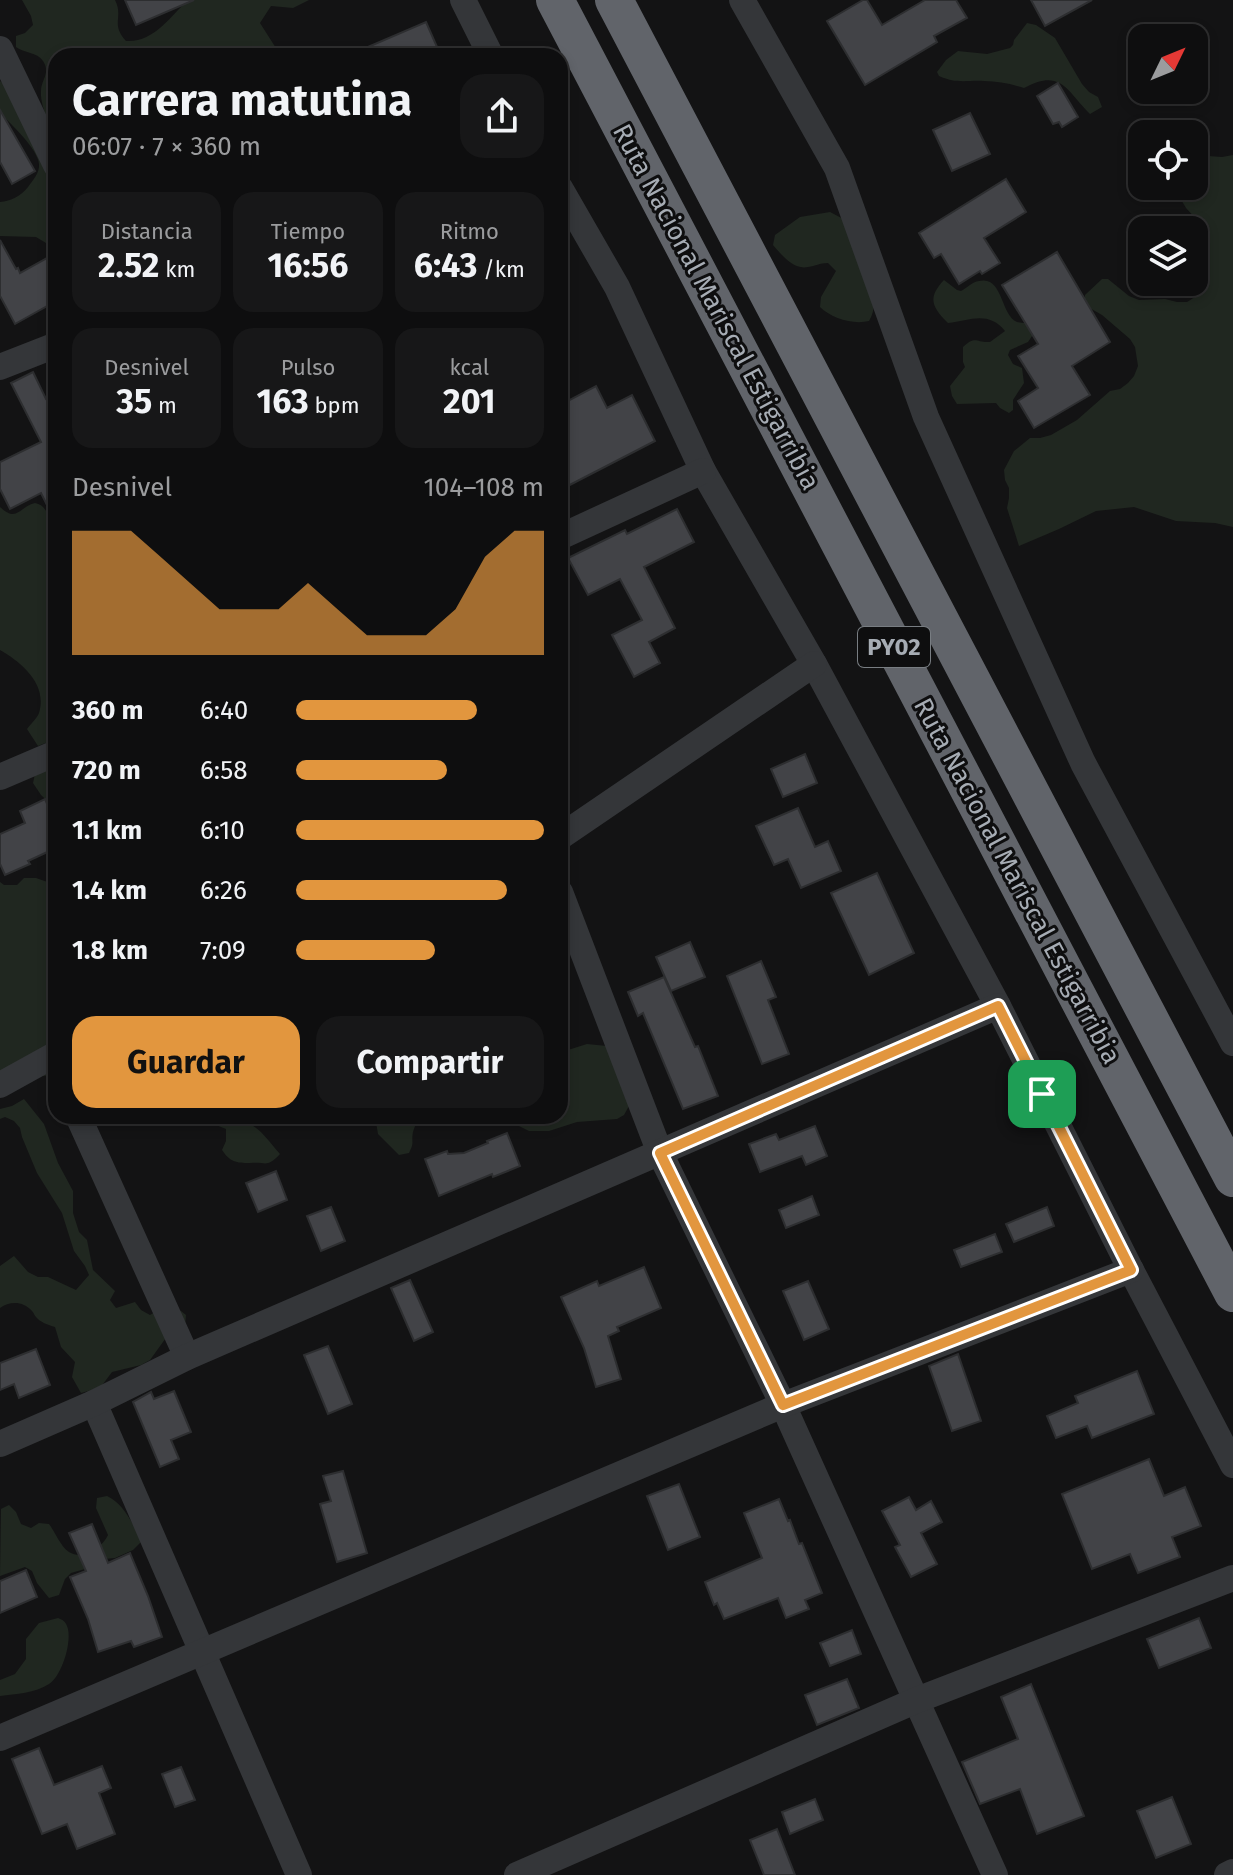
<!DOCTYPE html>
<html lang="es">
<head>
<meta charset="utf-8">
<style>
	body { margin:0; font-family:"Fira Sans",sans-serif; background:#171718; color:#f1f3f6; height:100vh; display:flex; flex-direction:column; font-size:30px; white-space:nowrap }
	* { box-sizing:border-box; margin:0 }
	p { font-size:26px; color:#9b9c9e }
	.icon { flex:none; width:44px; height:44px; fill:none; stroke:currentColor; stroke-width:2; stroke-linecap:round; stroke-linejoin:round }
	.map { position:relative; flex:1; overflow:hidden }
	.sheet { position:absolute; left:48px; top:48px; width:520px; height:1076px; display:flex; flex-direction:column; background:#0e0e0f; border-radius:24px; box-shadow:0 4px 12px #0003,0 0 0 2px #2e2e2f }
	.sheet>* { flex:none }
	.needle { width:52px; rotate:47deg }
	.fabs { position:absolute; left:1128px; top:24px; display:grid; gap:16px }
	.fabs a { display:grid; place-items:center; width:80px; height:80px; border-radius:16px; background:#0e0e0f; box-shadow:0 4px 12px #0003,0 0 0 2px #2e2e2f; font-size:40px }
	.pin { position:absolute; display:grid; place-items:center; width:68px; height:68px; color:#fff; margin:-34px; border-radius:16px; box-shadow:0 4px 12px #0006 }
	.round { display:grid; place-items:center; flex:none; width:84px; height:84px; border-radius:24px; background:#171718 }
	.headline { display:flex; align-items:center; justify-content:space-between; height:136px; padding:0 24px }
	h1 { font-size:44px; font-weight:700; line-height:60px }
	.stats { display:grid; grid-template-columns:repeat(3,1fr); gap:12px; height:136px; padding:8px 24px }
	.stats div { display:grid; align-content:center; border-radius:20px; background:#171718; text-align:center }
	.stats b { font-size:34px; font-weight:700 }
	.stats small { font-size:22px; font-weight:400 }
	.stats p { font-size:22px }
	.chart { height:224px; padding:16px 24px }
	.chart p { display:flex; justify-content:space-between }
	.chart svg { width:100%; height:144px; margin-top:8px; fill:#e2963e; opacity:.7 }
	.cta { display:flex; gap:16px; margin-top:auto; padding:16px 24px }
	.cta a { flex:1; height:92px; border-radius:24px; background:#e2963e; color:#111; font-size:32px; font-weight:700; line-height:92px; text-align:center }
	.cta a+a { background:#171718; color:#f1f3f6 }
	ul { padding:0 24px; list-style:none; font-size:26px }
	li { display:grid; grid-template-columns:128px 96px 1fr; align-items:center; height:60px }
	li i { height:20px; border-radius:10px; background:#e2963e }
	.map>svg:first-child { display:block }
	.green { fill:#202720 }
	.building { fill:#424347; stroke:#2d2e30; stroke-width:2 }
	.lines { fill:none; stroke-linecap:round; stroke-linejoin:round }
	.minor { stroke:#343639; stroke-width:26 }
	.highway { stroke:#61646a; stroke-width:38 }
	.route-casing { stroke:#fff; stroke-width:16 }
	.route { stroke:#e2963e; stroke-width:10 }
	.labels { text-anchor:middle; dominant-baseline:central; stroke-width:6; stroke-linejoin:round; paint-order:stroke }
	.shield { fill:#0e0e0f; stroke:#787d82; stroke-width:2 }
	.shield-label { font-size:24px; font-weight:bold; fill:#a6acb4 }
	.street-label { font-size:26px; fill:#a6acb4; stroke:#0e0e0f }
</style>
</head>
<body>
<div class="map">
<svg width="1233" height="1875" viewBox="0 0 1233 1875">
	<rect width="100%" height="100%" fill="#131314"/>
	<!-- green -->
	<g class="green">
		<path d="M 22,0 L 115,0 C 124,18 110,23 126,41 C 153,43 170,17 188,0 L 309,0 L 293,8 L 271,6 L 260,23 L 281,56 L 56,56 L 56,132 C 48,124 40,103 41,91 C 41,80 51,73 43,61 C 37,52 24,53 16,47 L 16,36 L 25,33 L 33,25 L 31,16 Z"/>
		<path d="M 1027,23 L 1036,25 L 1055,38 L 1082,84 L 1089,92 L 1098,97 L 1102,107 L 1090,114 C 1066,90 1061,68 1024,88 C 1011,84 998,81 984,81 C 967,80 956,84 939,76 L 937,72 L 946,60 L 958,51 L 987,54 L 1010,48 L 1013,45 L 1014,40 Z"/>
		<path d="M 0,81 L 13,91 L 56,162 L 56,249 L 36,237 L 0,236 L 0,202 C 11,201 21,196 28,187 C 32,181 40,173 39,164 C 38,149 11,124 0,113 Z"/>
		<polygon points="1194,155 1222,157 1233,155 1233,527 1215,523 1176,521 1134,507 1096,511 1059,529 1019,546 1007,508 1009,498 1009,488 1005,480 1004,470 1014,451 1030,438 1040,438 1051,435 1077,420 1110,391 1120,389 1128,383 1134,376 1138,366 1135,347 1130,339 1102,315 1088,307 1084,302 1085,295 1102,279 1108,279 1129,296 1139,300 1165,299 1177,302 1187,302 1195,297 1208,281 1210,271 1207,240 1199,222 1186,208 1173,186 1194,186"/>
		<path d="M 830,212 L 849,222 C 859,247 885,297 869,321 C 853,325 831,318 820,307 L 821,297 L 836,271 L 828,263 C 819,263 816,266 808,267 C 793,270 782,255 773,245 L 775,235 L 800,217 Z"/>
		<path d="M 944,280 L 957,290 L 961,291 C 967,288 972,282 979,281 C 1003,275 1000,314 1017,322 C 1020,323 1027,323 1031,323 L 1034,333 L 1028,342 L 1010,350 L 1008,355 L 1013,364 L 1022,368 L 1024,383 L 1013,400 L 1013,410 L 1009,413 L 1000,408 L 996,403 L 957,404 L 952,396 L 950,386 L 965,367 L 963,362 L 963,347 C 976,335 976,343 990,342 L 1005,331 C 988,310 969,321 948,323 C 932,307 927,298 944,280 Z"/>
		<path d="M 35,503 C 48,505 48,520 56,528 L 56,739 L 38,746 L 27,729 C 31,724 37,718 39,713 C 48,684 21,662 0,650 L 0,507 C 17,523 19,507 35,503 Z"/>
		<polygon points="56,757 56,809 41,795 33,783 35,774"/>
		<path d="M 24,878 L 36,878 L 56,885 L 56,933 L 53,938 L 56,1012 L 56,1076 C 35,1073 19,1083 0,1092 L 0,882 L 4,885 L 17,885 Z"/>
		<polygon points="560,1043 568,1050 587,1044 607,1046 629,1106 624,1115 617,1119 577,1122 549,1131 529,1131 499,1116 560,1116"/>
		<path d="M 24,1099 L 44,1124 L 58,1163 L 73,1191 L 73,1213 L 79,1232 L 87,1240 L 93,1270 L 115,1291 L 110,1300 L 116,1308 L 135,1302 L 141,1310 L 150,1315 C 165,1307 171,1302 186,1315 L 185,1326 L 168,1335 L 150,1360 L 141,1365 L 112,1372 L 100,1388 L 81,1393 L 72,1377 L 75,1362 L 61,1347 L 55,1327 C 48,1325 40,1322 36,1317 C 34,1315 34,1313 32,1311 C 23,1301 10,1301 0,1308 L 0,1266 L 14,1256 L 28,1272 L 38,1277 L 48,1277 L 76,1290 L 89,1275 L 85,1266 L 74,1251 L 62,1213 L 37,1173 L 22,1137 L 20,1128 L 14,1121 L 5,1117 L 0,1119 L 0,1109 L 12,1106 Z"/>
		<path d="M 210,1116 L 240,1116 L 242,1121 C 260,1126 268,1141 280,1154 C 266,1169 266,1161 250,1163 C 236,1163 230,1162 222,1150 L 226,1141 L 226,1129 L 216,1125 L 210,1119 Z"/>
		<path d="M 375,1116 L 416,1116 C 417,1124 415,1125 413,1132 C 411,1142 415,1142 409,1153 L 399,1155 L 378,1134 Z"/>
		<path d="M 107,1496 C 123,1503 135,1526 141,1542 L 133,1550 L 115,1558 L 104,1559 L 85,1569 L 71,1573 L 65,1579 L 59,1595 L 49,1598 L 37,1583 L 32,1571 L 25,1567 L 0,1576 L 1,1509 L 9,1505 L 16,1512 L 21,1524 L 31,1528 L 39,1523 L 49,1524 C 55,1532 61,1547 69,1552 C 83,1561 102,1548 108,1535 L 96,1508 L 97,1498 Z"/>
		<path d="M 58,1618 C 63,1620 65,1621 67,1626 C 73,1640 62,1676 49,1684 C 35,1693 16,1694 0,1696 L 0,1680 L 15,1674 L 26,1659 L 26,1639 L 39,1623 Z"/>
	</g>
	<!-- building -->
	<g class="building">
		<polygon points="125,0 194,0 136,25"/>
		<polygon points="863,0 867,0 882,25 925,0 956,0 967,18 934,36 937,42 865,85 827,21"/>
		<polygon points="1031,0 1092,0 1045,26"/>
		<polygon points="426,22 441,56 347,56"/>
		<polygon points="1058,83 1078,117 1062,127 1059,122 1053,124 1037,96"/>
		<polygon points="0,110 35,171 12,184 0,162"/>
		<polygon points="970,113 990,154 952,171 933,130"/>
		<polygon points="1006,179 1026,212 984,238 1000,263 982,274 980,271 959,284 941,254 934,258 919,233"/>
		<polygon points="0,240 16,269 18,268 20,273 56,253 56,283 49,287 56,301 15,324 0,296"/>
		<polygon points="1057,252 1110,342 1072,366 1090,395 1034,428 1018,401 1038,388 1018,356 1038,344 1002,285"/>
		<polygon points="33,372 46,399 56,394 56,523 41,493 10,509 0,489 0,462 41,442 11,383"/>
		<polygon points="596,386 607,408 632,395 655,441 560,490 560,405"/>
		<polygon points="677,509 694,542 644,567 675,628 649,642 660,663 634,677 612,635 642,620 620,579 588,595 568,558 625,530 627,534"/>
		<polygon points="805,754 817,783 783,797 771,769"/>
		<polygon points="45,799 56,824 56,848 28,861 30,864 5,875 0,864 0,834 25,823 20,811"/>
		<polygon points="798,808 815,847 828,841 841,871 801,888 788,859 774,865 756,826"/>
		<polygon points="877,873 914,953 869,975 831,893"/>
		<polygon points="690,942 705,977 671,991 656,957"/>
		<polygon points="761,961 776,997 768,1000 789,1054 762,1064 727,976"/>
		<polygon points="664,977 695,1047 698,1046 718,1096 683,1109 643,1013 638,1016 628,992"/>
		<polygon points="815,1126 827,1156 806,1165 802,1156 760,1172 749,1144 776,1134 779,1140"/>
		<polygon points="507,1133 520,1166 493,1177 492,1174 439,1196 425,1159 447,1151 448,1154 464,1153 488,1143 487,1141"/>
		<polygon points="276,1171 287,1200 258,1212 246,1183"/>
		<polygon points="812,1196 819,1215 786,1228 779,1210"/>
		<polygon points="331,1207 345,1241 321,1251 307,1216"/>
		<polygon points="1047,1207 1054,1226 1014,1242 1006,1224"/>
		<polygon points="995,1234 1002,1252 961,1267 954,1250"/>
		<polygon points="644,1267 661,1308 617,1327 619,1331 608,1336 621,1379 596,1387 584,1348 561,1297 597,1281 599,1286"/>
		<polygon points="410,1280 433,1332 414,1341 391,1288"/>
		<polygon points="808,1281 829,1329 804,1340 783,1291"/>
		<polygon points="328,1346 352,1404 328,1414 304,1355"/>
		<polygon points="36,1349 50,1385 19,1398 14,1384 0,1390 0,1363"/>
		<polygon points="958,1354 981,1421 952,1431 929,1366"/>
		<polygon points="1137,1371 1154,1414 1092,1438 1087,1426 1056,1438 1047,1416 1078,1403 1075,1396"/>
		<polygon points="174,1391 191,1432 171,1440 179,1459 160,1467 133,1402 151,1392 154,1399"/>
		<polygon points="1149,1459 1164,1496 1185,1487 1201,1526 1172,1537 1180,1557 1138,1573 1130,1554 1092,1569 1062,1494"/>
		<polygon points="343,1471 367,1553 337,1562 320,1504 331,1501 323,1476"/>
		<polygon points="679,1484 700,1537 668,1550 647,1496"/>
		<polygon points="909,1497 916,1510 931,1501 942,1522 921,1533 937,1564 911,1577 895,1547 900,1545 882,1511"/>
		<polygon points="779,1499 788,1521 790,1520 799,1544 802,1543 822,1593 805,1600 809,1609 786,1618 778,1598 724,1619 717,1603 714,1605 705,1582 762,1558 744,1513"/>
		<polygon points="92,1524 108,1563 130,1553 148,1596 162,1637 134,1647 131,1641 98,1652 88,1619 70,1577 86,1571 69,1533"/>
		<polygon points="26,1570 37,1597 0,1613 0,1581"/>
		<polygon points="1199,1618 1211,1648 1159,1668 1147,1639"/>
		<polygon points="852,1630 861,1654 830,1666 820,1643"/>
		<polygon points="847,1679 859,1708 817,1725 805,1695"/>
		<polygon points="1031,1684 1084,1816 1037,1834 1020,1789 980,1804 962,1762 1018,1739 1001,1697"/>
		<polygon points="39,1748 54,1785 102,1766 111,1788 99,1793 115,1834 77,1849 67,1824 42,1834 12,1759"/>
		<polygon points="181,1767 195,1800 175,1807 162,1774"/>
		<polygon points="1172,1797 1191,1844 1156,1858 1137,1811"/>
		<polygon points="815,1799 823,1820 790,1834 782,1812"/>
		<polygon points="777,1829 795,1875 764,1875 750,1840"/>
	</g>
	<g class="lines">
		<!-- minor -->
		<g class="minor">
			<polyline points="463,0 491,56"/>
			<polyline points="742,0 837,168 926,417 1083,763 1233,1043"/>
			<polyline points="0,49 56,165"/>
			<polyline points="560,188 617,287 703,471 814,664 998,1006 1131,1270 1233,1465"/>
			<polyline points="0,367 56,345"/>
			<polyline points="560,537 703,471"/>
			<polyline points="0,777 56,753"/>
			<polyline points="560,837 814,664"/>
			<polyline points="560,892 660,1153 783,1405 995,1875"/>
			<polyline points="0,1085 56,1054"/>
			<polyline points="78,1116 187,1357"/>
			<polyline points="94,1403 299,1875"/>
			<polyline points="0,1444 94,1403 187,1357 998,1006"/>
			<polyline points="0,1738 783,1405 1131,1270"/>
			<polyline points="517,1875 917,1700 1233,1578"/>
			<polyline points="1227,1875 1233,1872"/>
		</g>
		<!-- highway -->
		<g class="highway">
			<polyline points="555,0 1233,1293"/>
			<polyline points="614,0 1233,1178"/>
		</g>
	</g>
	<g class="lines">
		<defs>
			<polygon id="route" points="998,1006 1131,1270 783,1405 660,1153"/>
		</defs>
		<!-- route casing -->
		<use href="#route" class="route-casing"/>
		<!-- route -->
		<use href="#route" class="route"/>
	</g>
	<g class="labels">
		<!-- shield labels -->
		<rect class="shield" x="858" y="627" width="72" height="40" rx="6"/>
		<g class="shield-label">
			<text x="894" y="647">PY02</text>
		</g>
		<!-- street labels -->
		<g class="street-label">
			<text transform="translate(716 307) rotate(62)">Ruta Nacional Mariscal Estigarribia</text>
			<text transform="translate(1017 881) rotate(62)">Ruta Nacional Mariscal Estigarribia</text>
		</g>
	</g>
</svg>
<div class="fabs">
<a><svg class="needle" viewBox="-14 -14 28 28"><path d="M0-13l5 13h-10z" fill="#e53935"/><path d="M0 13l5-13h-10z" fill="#9b9c9e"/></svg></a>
<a><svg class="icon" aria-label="locate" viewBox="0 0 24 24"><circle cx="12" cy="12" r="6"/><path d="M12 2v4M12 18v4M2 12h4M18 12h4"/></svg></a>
<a><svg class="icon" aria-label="layers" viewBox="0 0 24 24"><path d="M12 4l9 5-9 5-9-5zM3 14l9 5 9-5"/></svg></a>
</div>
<div class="pin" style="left:1042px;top:1094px;background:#1e9e55"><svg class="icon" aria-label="arrive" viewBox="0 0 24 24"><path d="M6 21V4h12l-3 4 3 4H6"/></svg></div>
<section class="sheet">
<div class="headline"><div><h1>Carrera matutina</h1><p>06:07 · 7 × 360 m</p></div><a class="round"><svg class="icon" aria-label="share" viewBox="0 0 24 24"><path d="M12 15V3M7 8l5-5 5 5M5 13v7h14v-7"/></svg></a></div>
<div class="stats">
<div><p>Distancia</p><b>2.52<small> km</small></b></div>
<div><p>Tiempo</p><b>16:56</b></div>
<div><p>Ritmo</p><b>6:43<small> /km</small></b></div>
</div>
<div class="stats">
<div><p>Desnivel</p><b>35<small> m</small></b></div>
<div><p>Pulso</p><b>163<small> bpm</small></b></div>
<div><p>kcal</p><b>201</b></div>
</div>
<div class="chart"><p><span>Desnivel</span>104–108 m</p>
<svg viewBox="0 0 160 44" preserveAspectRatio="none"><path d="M0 44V6L10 6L20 6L30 14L40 22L50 30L60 30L70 30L80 22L90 30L100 38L110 38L120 38L130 30L140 14L150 6L160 6V44z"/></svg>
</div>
<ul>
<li><b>360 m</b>6:40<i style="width:73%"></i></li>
<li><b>720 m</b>6:58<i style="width:61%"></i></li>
<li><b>1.1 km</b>6:10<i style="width:100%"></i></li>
<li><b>1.4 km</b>6:26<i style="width:85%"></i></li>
<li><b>1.8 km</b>7:09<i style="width:56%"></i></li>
</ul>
<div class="cta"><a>Guardar</a><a>Compartir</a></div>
</section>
</div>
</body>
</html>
